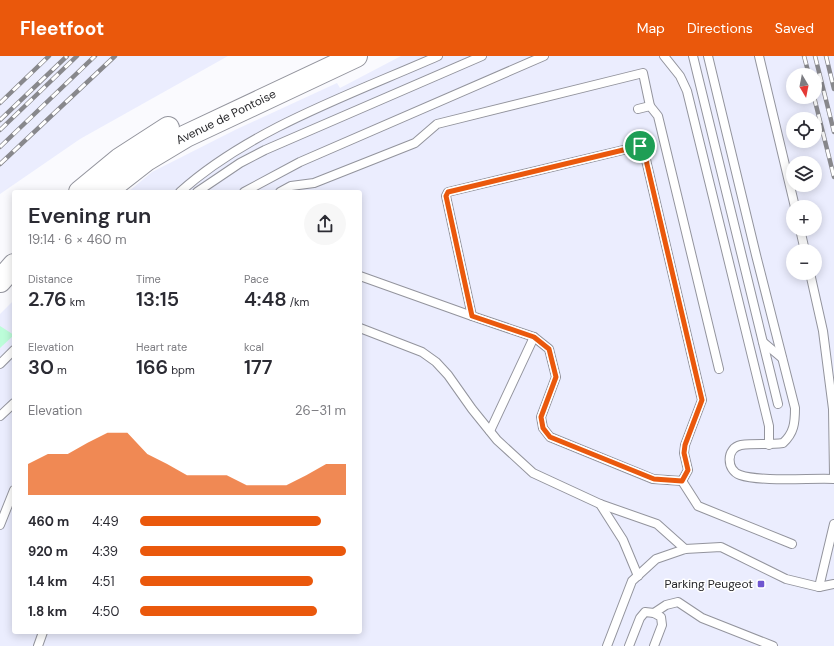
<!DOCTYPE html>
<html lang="en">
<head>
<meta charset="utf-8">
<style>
	body { margin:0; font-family:"DM Sans",sans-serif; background:#f7f7f7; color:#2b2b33; height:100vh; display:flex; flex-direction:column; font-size:15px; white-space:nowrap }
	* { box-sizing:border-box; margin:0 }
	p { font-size:13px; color:#7c7c81 }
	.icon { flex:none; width:22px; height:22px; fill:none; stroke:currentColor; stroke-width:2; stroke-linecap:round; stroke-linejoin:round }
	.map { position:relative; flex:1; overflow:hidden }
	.panel { position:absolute; left:12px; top:134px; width:350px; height:444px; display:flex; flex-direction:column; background:#fff; border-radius:4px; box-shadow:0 2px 10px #0003 }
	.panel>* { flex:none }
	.needle { width:26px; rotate:170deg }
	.tools { position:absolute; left:786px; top:12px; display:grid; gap:8px }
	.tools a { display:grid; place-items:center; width:36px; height:36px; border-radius:50%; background:#fff; box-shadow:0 2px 10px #0003; font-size:20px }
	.pin { position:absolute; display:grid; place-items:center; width:34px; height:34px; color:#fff; margin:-17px; border:2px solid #fff; border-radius:50%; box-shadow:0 1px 4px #0007 }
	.round { display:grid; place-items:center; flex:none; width:42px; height:42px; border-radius:21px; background:#f7f7f7 }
	.head { display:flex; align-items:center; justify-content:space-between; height:68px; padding:0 16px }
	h1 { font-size:22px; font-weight:600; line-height:30px }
	.figures { display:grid; grid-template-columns:repeat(3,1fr); gap:6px; height:68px; padding:4px 16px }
	.figures div { display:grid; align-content:center }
	.figures b { font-size:20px; font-weight:600 }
	.figures small { font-size:11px; font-weight:400 }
	.figures p { font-size:11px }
	.chart { height:112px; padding:8px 16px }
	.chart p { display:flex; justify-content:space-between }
	.chart svg { width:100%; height:72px; margin-top:4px; fill:#ea580c; opacity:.7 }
	ul { padding:0 16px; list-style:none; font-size:13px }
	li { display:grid; grid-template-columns:64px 48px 1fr; align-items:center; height:30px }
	li i { height:10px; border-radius:5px; background:#ea580c }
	header { display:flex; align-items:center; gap:24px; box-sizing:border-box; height:56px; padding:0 20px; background:#ea580c; color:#fff }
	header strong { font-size:19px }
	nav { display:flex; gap:22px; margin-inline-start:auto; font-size:14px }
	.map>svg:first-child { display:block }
	.built { fill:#ebedfe; fill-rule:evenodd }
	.green { fill:#bcfdd9 }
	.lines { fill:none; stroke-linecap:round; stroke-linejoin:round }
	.lane-casing { stroke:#93949d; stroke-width:10 }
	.primary-casing { stroke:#93949d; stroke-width:24 }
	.lane { stroke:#fff; stroke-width:8 }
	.primary { stroke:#fff; stroke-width:22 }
	.rail-casing { stroke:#88888c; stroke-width:4.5 }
	.rail { stroke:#fff; stroke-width:3; stroke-dasharray:9; stroke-linecap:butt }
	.route-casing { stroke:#fff; stroke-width:8 }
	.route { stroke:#ea580c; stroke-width:5 }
	.poi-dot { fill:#6f56d0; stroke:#fff; stroke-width:1.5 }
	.labels { text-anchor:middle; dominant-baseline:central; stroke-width:3; stroke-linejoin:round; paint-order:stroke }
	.street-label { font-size:12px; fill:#262629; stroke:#fff }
	.poi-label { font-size:12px; fill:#262629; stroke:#fff; text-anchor:end }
</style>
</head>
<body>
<header>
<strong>Fleetfoot</strong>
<nav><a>Map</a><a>Directions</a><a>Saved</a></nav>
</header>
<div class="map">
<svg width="834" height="590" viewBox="0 0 834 590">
	<rect width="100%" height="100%" fill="#fafafe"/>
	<!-- built -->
	<g class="built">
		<polygon points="0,0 228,0 80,83 0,138"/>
		<path d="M 401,0 L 834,0 L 834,590 L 0,590 L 0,258 L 14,244 L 14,576 L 360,576 L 360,136 L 128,136 L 152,116 L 237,73 L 337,27 L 340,32 ZM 793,19 L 815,19 L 815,41 L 793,41 ZM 793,63 L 815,63 L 815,85 L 793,85 ZM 793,107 L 815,107 L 815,129 L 793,129 ZM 793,151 L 815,151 L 815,173 L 793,173 ZM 793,195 L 815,195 L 815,217 L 793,217 Z"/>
	</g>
	<!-- green -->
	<polygon class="green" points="0,270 14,279 0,292"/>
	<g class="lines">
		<defs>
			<g id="lane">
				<polyline points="664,0 680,20 687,35 769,370 769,389"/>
				<polyline points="693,0 778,348"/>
				<path d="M 708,0 L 756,199 L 795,352 C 795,367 794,377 783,387 C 769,389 755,387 741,389 C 726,392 726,414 740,419 C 760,426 810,422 834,423"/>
				<polyline points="759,0 795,151"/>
				<polyline points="650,50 658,60 719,313"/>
				<polygon points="640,90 643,91 702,344 685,389 684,397 688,414 682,425 653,423 550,381 543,372 541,361 556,321 549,293 534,281 472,260 446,140 448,136"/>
				<path d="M 180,136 C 250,73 352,38 438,0"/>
				<polyline points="197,136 240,107 265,94 482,0"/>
				<polyline points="244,136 300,106 544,0"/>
				<polyline points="280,136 291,130 314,127 415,87 437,68 643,17 650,50 638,53"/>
				<polyline points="800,173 805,195"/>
				<polyline points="810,217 823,275 833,353 834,419"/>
				<polyline points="360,220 472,260"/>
				<polyline points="360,272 422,296 436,306 448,319 472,353 497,384 533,417 600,448 623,484 638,520"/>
				<polyline points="763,286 782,302"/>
				<polyline points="0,308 14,294"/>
				<polyline points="0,360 14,347"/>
				<polyline points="490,375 534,281"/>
				<polyline points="682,425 698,450 792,488"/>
				<polyline points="600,448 657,468 685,493"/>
				<polyline points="0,469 14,434"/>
				<polyline points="819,531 834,468"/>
				<polyline points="654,557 666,549 678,546 702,562 773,590"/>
				<polyline points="38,590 43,576"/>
				<polyline points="607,590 632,525 656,503 685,493 721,491 786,523 819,531 834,528"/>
				<polyline points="629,590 640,562 645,556 654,557 661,561 662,569 654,590"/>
			</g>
			<g id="primary">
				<polyline points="80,136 120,103 168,72"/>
				<polyline points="105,136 146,104 186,80 356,0"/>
				<polyline points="0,225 14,209"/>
			</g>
		</defs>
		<!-- lane casing -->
		<use href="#lane" class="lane-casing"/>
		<!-- primary casing -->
		<use href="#primary" class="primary-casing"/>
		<!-- lane -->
		<use href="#lane" class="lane"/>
		<!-- primary -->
		<use href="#primary" class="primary"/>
		<defs>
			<g id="rail">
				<polyline points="804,0 809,19"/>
				<polyline points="815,0 834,76"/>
				<polyline points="826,0 834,33"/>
				<polyline points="814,41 834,121"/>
				<polyline points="0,47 49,0"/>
				<polyline points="0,64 67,0"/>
				<polyline points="0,74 77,0"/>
				<polyline points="0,91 95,0"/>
				<polyline points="0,108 115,0"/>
			</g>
		</defs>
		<!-- rail casing -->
		<use href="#rail" class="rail-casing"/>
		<!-- rail -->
		<use href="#rail" class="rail"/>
	</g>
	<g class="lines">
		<defs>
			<polygon id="route" points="640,90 643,91 702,344 685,389 684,397 688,414 682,425 654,423 550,381 543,372 541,361 556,321 549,293 534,281 472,260 446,140 448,136"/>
		</defs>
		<!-- route casing -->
		<use href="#route" class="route-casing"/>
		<!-- route -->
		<use href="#route" class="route"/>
	</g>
	<!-- markers -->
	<rect class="poi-dot" x="757" y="524" width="8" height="8" rx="2"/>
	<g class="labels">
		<!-- street labels -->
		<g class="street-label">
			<text transform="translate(226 61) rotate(-26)">Avenue de Pontoise</text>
		</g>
		<!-- poi labels -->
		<g class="poi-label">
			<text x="753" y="528">Parking Peugeot</text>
		</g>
	</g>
</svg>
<div class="tools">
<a><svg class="needle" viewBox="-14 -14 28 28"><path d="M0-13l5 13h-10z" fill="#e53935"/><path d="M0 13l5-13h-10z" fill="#7c7c81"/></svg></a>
<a><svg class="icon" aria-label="locate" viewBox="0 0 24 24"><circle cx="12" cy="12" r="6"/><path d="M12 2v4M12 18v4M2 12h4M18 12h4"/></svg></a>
<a><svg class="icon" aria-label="layers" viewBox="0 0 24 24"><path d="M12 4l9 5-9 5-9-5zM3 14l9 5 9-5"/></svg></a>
<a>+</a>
<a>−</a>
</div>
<div class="pin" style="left:640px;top:90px;background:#1e9e55"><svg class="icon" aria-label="arrive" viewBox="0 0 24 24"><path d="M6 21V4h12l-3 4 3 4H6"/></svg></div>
<section class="panel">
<div class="head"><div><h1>Evening run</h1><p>19:14 · 6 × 460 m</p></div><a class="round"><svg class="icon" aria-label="share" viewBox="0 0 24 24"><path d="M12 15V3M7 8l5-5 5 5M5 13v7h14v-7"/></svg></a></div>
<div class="figures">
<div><p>Distance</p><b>2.76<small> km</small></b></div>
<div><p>Time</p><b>13:15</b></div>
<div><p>Pace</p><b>4:48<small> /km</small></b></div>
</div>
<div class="figures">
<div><p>Elevation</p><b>30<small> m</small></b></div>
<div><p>Heart rate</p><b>166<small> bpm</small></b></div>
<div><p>kcal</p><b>177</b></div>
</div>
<div class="chart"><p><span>Elevation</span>26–31 m</p>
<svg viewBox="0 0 160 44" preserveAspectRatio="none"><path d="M0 44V25L10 19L20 19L30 12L40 6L50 6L60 19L70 25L80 32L90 32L100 32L110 38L120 38L130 38L140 32L150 25L160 25V44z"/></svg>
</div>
<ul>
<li><b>460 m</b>4:49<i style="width:88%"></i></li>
<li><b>920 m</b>4:39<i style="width:100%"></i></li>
<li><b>1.4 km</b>4:51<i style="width:84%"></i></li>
<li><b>1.8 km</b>4:50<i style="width:86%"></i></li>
</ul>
</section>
</div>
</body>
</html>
